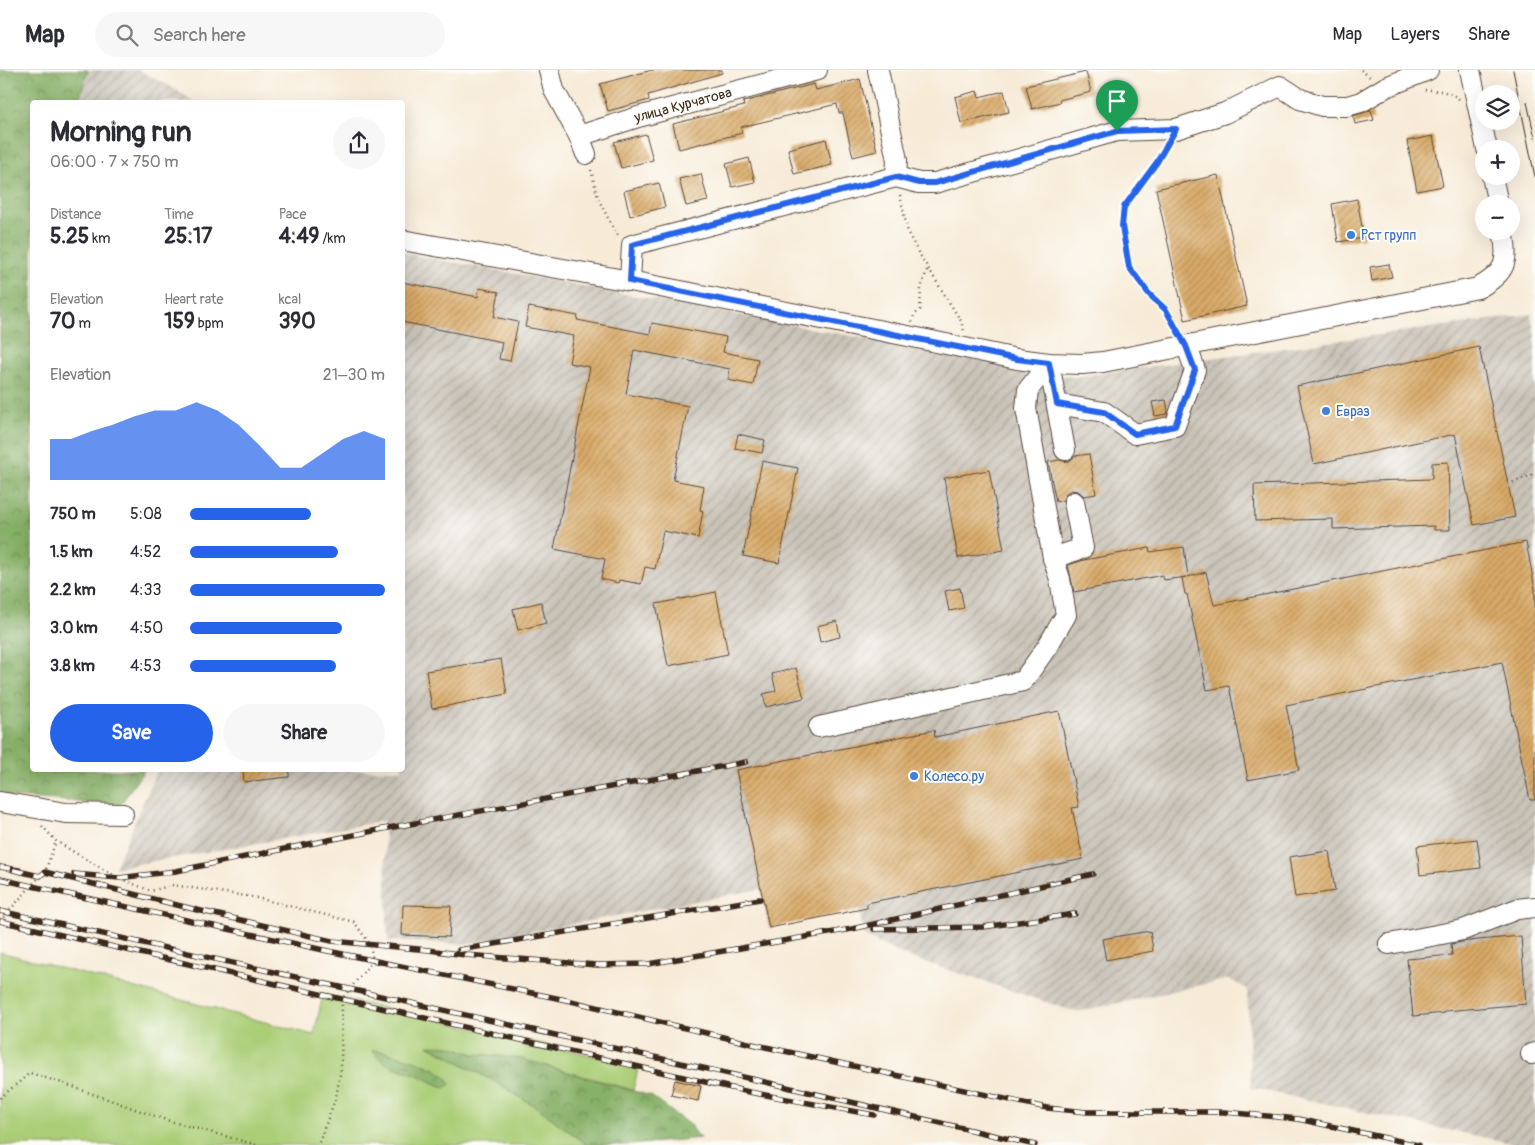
<!DOCTYPE html>
<html lang="en">
<head>
<meta charset="utf-8">
<style>
	body { margin:0; font-family:Pangolin,sans-serif; background:#f7f7f7; color:#2b2b33; height:100vh; display:flex; flex-direction:column; font-size:19px; white-space:nowrap }
	* { box-sizing:border-box; margin:0 }
	p { font-size:16px; color:#7c7c81 }
	.icon { flex:none; width:28px; height:28px; fill:none; stroke:currentColor; stroke-width:2; stroke-linecap:round; stroke-linejoin:round }
	.map { position:relative; flex:1; overflow:hidden }
	.panel { position:absolute; left:30px; top:30px; width:375px; height:672px; display:flex; flex-direction:column; background:#fff; border-radius:5px; box-shadow:0 5px 20px #0002 }
	.panel>* { flex:none }
	.buttons { position:absolute; left:1475px; top:15px; display:grid; gap:10px }
	.buttons a { display:grid; place-items:center; width:45px; height:45px; border-radius:50%; background:#fff; box-shadow:0 5px 20px #0002; font-size:25px }
	.pin { position:absolute; display:grid; place-items:center; width:42px; height:42px; color:#fff; margin:-51px -21px; border-radius:50% 50% 50% 0; rotate:-45deg; box-shadow:0 0 5px #0007 }
	.pin .icon { rotate:45deg }
	.round { display:grid; place-items:center; flex:none; width:52px; height:52px; border-radius:26px; background:#f7f7f7 }
	.head { display:flex; align-items:center; justify-content:space-between; height:85px; padding:0 20px }
	h1 { font-size:28px; font-weight:700; line-height:38px }
	.metrics { display:grid; grid-template-columns:repeat(3,1fr); gap:8px; height:85px; padding:5px 20px }
	.metrics div { display:grid; align-content:center }
	.metrics b { font-size:21px; font-weight:700 }
	.metrics small { font-size:14px; font-weight:400 }
	.metrics p { font-size:14px }
	.chart { height:140px; padding:10px 20px }
	.chart p { display:flex; justify-content:space-between }
	.chart svg { width:100%; height:90px; margin-top:5px; fill:#2563eb; opacity:.7 }
	.cta { display:flex; gap:10px; margin-top:auto; padding:10px 20px }
	.cta a { flex:1; height:58px; border-radius:30px; background:#2563eb; color:#fff; font-size:20px; font-weight:700; line-height:58px; text-align:center }
	.cta a+a { background:#f7f7f7; color:#2b2b33 }
	ul { padding:0 20px; list-style:none; font-size:16px }
	li { display:grid; grid-template-columns:80px 60px 1fr; align-items:center; height:38px }
	li i { height:12px; border-radius:6px; background:#2563eb }
	header { display:flex; align-items:center; gap:30px; box-sizing:border-box; height:70px; padding:0 25px; background:#fff; border-bottom:1px solid #e1e1e2 }
	header strong { font-size:24px }
	nav { display:flex; gap:28px; margin-inline-start:auto; font-size:18px }
	.search { width:350px; height:45px; background:#f7f7f7; display:flex; align-items:center; gap:12px; box-sizing:border-box; padding:0 18px; border-radius:28px; color:#7c7c81; font-size:19px }
	.map>svg:first-child { display:block }
	.industrial { fill:url(#industrial-furrows) }
	.green { fill:#aacd76; stroke:#727c4a }
	.forest { fill:url(#forest-crowns); stroke:#616d42 }
	.building { fill:url(#building-hatch) }
	.lines { fill:none; stroke-linecap:round; stroke-linejoin:round }
	.minor-casing { stroke:#57473a; stroke-width:22 }
	.path { stroke:#57473a; stroke-width:2.5; stroke-dasharray:1 4; stroke-linecap:butt }
	.minor { stroke:#fff; stroke-width:20 }
	.tram { stroke:#3b2a1e; stroke-width:1 }
	.rail-casing { stroke:#3b2a1e; stroke-width:5.5 }
	.rail { stroke:#fdfcf7; stroke-width:4; stroke-dasharray:11; stroke-linecap:butt }
	.route-casing { stroke:#fff; stroke-width:10 }
	.route { stroke:#2563eb; stroke-width:6 }
	.shop-dot { fill:#3f7fe0; stroke:#fdfcf7; stroke-width:2 }
	.labels { text-anchor:middle; dominant-baseline:central; stroke-width:4; stroke-linejoin:round; paint-order:stroke }
	.street-label { font-size:14px; fill:#3b2a1e; stroke:#fdfcf7 }
	.shop-label { font-size:14px; fill:#366cbe; stroke:#fdfcf7; text-anchor:start }
</style>
</head>
<body>
<header>
<strong>Map</strong>
<div class="search"><svg class="icon" aria-label="search" viewBox="0 0 24 24"><circle cx="10" cy="10" r="6"/><path d="M15 15l6 6"/></svg>Search here</div>
<nav><a>Map</a><a>Layers</a><a>Share</a></nav>
</header>
<div class="map">
<svg width="1535" height="1075" viewBox="0 0 1535 1075">
	<defs>
		<pattern id="industrial-furrows" width="10" height="10" patternUnits="userSpaceOnUse" patternTransform="scale(1.25)"><rect width="10" height="10" fill="#c9c3b8"/><path d="M-1 1l2-2M0 10L10 0M9 11l2-2" fill="none" stroke="#a49f95"/></pattern>
		<pattern id="forest-crowns" width="20" height="18" patternUnits="userSpaceOnUse" patternTransform="scale(1.25)"><rect width="20" height="18" fill="#87b067"/><path d="M2 6a3 3 0 1 1 6 0M12 15a3 3 0 1 1 6 0" fill="none" stroke="#708f54"/></pattern>
		<pattern id="building-hatch" width="6" height="6" patternUnits="userSpaceOnUse" patternTransform="scale(1.25)"><rect width="6" height="6" fill="#d9aa68"/><path d="M-1 1l2-2M0 6l6-6M5 7l2-2" fill="none" stroke="#b18b55"/></pattern>
	</defs>
	<rect width="100%" height="100%" fill="#fdfcf7"/>
	<filter id="ink" filterUnits="userSpaceOnUse"><feTurbulence type="fractalNoise" baseFrequency=".02" numOctaves="2"/><feDisplacementMap in="SourceGraphic" scale="10" xChannelSelector="R" yChannelSelector="G"/><feConvolveMatrix kernelMatrix="1 2 1 2 8 2 1 2 1" color-interpolation-filters="sRGB"/></filter>
	<filter id="wash" filterUnits="userSpaceOnUse"><feTurbulence type="fractalNoise" baseFrequency=".0096" numOctaves="4" result="noise"/><feDisplacementMap in="SourceGraphic" scale="20" xChannelSelector="R" yChannelSelector="G"/><feGaussianBlur stdDeviation="1.12" result="paint"/><feColorMatrix in="noise" values="0 0 0 0 0 0 0 0 0 0 0 0 0 0 0 0 0 1.4 0 .05"/><feComposite in="paint" operator="in"/></filter>
	<g filter="url(#wash)">
		<rect width="100%" height="100%" fill="#f7ebd8"/>
		<!-- industrial -->
		<g class="industrial">
			<polygon points="88,0 138,0 168,15 195,32 78,32"/>
			<polygon points="403,183 1074,307 1531,244 1535,266 1535,1075 1519,1075 1251,1018 1247,919 1229,909 1076,942 906,886 864,866 852,802 465,874 388,871 384,751 115,798 157,700 402,700"/>
		</g>
		<!-- green -->
		<polygon class="green" points="0,882 314,965 323,924 639,996 633,1020 518,988 474,984 450,976 429,976 497,1013 541,1040 587,1075 0,1075"/>
		<!-- forest -->
		<g class="forest">
			<polygon points="0,0 88,0 78,32 32,32 32,700 144,700 120,735 0,726"/>
			<polygon points="428,975 450,976 474,984 518,988 651,1026 691,1056 700,1068 630,1075 587,1075 541,1040 497,1013"/>
			<path d="M 372,980 C 388,981 435,995 446,1007 C 448,1009 449,1012 450,1014 L 445,1018 C 436,1014 428,1010 420,1006 C 401,998 385,998 372,980 Z"/>
		</g>
		<g id="blocks">
			<!-- building -->
			<g class="building">
				<polygon points="652,0 722,0 722,3 648,25 649,30 608,41 600,14"/>
				<polygon points="1086,2 1091,22 1059,30 1060,32 1032,39 1026,16"/>
				<polygon points="860,9 877,81 853,87 843,43 839,43 837,34 741,57 742,63 679,79 673,54 744,36 743,32 814,14 816,20"/>
				<polygon points="977,21 979,27 1004,21 1009,42 961,53 955,27"/>
				<polygon points="1371,40 1374,50 1355,54 1353,46"/>
				<polygon points="646,64 653,90 621,98 614,72"/>
				<polygon points="1433,66 1443,116 1417,121 1407,71"/>
				<polygon points="826,69 832,95 794,104 788,79"/>
				<polygon points="749,88 755,112 732,117 726,94"/>
				<polygon points="701,104 708,131 686,136 679,109"/>
				<polygon points="1218,105 1247,236 1185,250 1156,119"/>
				<polygon points="659,113 665,137 630,146 624,121"/>
				<polygon points="1357,129 1364,168 1338,172 1332,134"/>
				<polygon points="1389,194 1392,207 1372,211 1370,197"/>
				<polygon points="402,212 478,227 479,218 499,222 494,247 518,252 510,291 499,289 502,272 402,252"/>
				<polygon points="529,237 578,246 577,250 650,264 652,253 726,267 723,282 758,289 753,315 728,310 730,299 634,280 626,324 688,336 673,410 704,416 700,440 703,441 698,468 663,461 655,499 645,497 641,514 619,510 618,513 601,509 605,489 554,479 590,297 569,293 574,266 525,257"/>
				<polygon points="1479,277 1515,447 1474,455 1455,364 1314,394 1297,316"/>
				<polygon points="1166,330 1168,340 1167,344 1155,346 1152,332"/>
				<polygon points="738,364 765,370 762,383 735,378"/>
				<polygon points="1089,384 1096,424 1084,426 1078,421 1071,420 1066,423 1063,430 1056,432 1048,392 1059,390 1068,392 1075,386"/>
				<polygon points="762,391 798,398 779,493 743,486"/>
				<polygon points="1448,392 1450,460 1434,460 1434,456 1333,459 1333,449 1255,451 1254,415 1432,409 1432,393"/>
				<polygon points="989,400 1004,480 958,488 944,408"/>
				<polygon points="1526,472 1535,519 1535,730 1530,730 1502,592 1286,635 1299,700 1248,710 1229,616 1207,620 1187,524 1185,524 1182,508 1186,507 1164,510 1163,505 1074,522 1068,495 1084,490 1149,478 1150,482 1184,477 1188,507 1206,502 1214,535"/>
				<polygon points="960,518 964,538 949,541 945,521"/>
				<polygon points="716,522 728,584 668,596 656,534"/>
				<polygon points="541,532 546,553 518,560 513,539"/>
				<polygon points="837,551 840,567 820,572 817,556"/>
				<polygon points="501,589 507,624 432,639 426,601"/>
				<polygon points="796,598 804,628 766,637 763,624 776,621 772,604"/>
				<polygon points="1059,641 1079,737 1072,738 1083,789 867,833 867,838 769,858 736,700 934,660 935,667"/>
				<polygon points="243,700 289,700 289,707 244,712"/>
				<polygon points="1477,769 1481,798 1420,805 1417,776"/>
				<polygon points="1329,781 1335,821 1295,827 1289,787"/>
				<polygon points="403,835 451,836 449,867 402,865"/>
				<polygon points="1150,861 1153,881 1106,890 1102,869"/>
				<polygon points="1521,866 1526,934 1445,941 1445,943 1413,946 1407,889 1452,885 1451,874 1468,871"/>
				<polygon points="675,1010 701,1016 698,1031 671,1025"/>
			</g>
		</g>
	</g>
	<g filter="url(#ink)">
		<use href="#blocks" fill-opacity="0" stroke="#57473a" stroke-width="1"/>
		<g class="lines">
			<defs>
				<g id="minor">
					<polyline points="549,0 554,20 579,66 586,84"/>
					<polyline points="878,0 897,90 896,107"/>
					<polyline points="1470,0 1487,79"/>
					<polyline points="579,66 638,47 817,0"/>
					<polyline points="1492,106 1498,134"/>
					<path d="M 402,170 L 630,211 L 908,266 L 1017,289 L 1049,293 L 1082,294 L 1103,292 L 1478,218 C 1506,203 1509,192 1503,161"/>
					<polyline points="630,211 632,175 896,107 919,113 935,113 1117,61 1176,59 1225,43 1280,16 1300,29 1322,36 1347,36 1361,32 1386,17 1428,0"/>
					<polyline points="1057,334 1104,342 1135,364 1175,356 1195,300 1187,276"/>
					<polyline points="1053,488 1083,478 1074,432"/>
					<polyline points="819,657 1023,611 1047,577 1066,545 1060,509 1053,488 1026,338 1028,320 1049,293 1065,380"/>
					<polyline points="0,732 66,743 123,744"/>
					<polyline points="1389,874 1463,860 1517,839 1535,837"/>
					<polyline points="1531,984 1535,983"/>
				</g>
			</defs>
			<!-- minor casing -->
			<use href="#minor" class="minor-casing"/>
			<!-- path -->
			<g class="path">
				<polyline points="1361,0 1370,7"/>
				<path d="M 1425,20 C 1438,20 1450,21 1460,30"/>
				<polyline points="1166,75 1157,92 1124,137 1123,156 1129,197 1149,224 1166,239 1178,262"/>
				<polyline points="591,100 598,128 615,162 618,165"/>
				<polyline points="900,125 908,163 918,182 961,251 964,261"/>
				<polyline points="912,252 914,245 920,240 921,218 928,197"/>
				<polyline points="1508,414 1535,404"/>
				<polyline points="42,756 56,771 87,790 119,808 151,821 172,815 253,827 354,852 370,874 373,890 342,929 341,999 336,1027 318,1075"/>
				<polyline points="0,851 40,806 45,802 56,771"/>
				<polyline points="0,1028 30,1003 62,1013 166,1050 257,1075"/>
			</g>
			<!-- minor -->
			<use href="#minor" class="minor"/>
			<!-- tram -->
			<g class="tram">
				<polyline points="1513,0 1535,107"/>
				<polyline points="1527,32 1535,68"/>
			</g>
			<defs>
				<g id="rail">
					<polyline points="0,797 19,800"/>
					<polyline points="13,800 40,806 45,802 197,840 332,871 429,880 465,885 597,895 648,894 852,859 1093,804"/>
					<polyline points="74,804 119,808 176,801 383,759 746,692"/>
					<polyline points="0,809 328,881 571,931 761,976 1047,1038 1087,1042 1224,1042 1298,1049 1418,1075"/>
					<polyline points="0,841 752,1009 1035,1075"/>
					<polyline points="0,851 749,1022 874,1045"/>
					<polyline points="874,859 983,857 1075,844"/>
					<polyline points="459,880 760,829"/>
				</g>
			</defs>
			<!-- rail casing -->
			<use href="#rail" class="rail-casing"/>
			<!-- rail -->
			<use href="#rail" class="rail"/>
		</g>
	</g>
	<g class="lines" filter="url(#ink)">
		<defs>
			<polygon id="route" points="1176,59 1157,92 1124,137 1122,156 1129,197 1149,224 1166,240 1186,276 1195,300 1175,356 1135,364 1104,342 1057,334 1049,293 1017,289 630,211 632,175 896,107 919,113 935,113 1117,61"/>
		</defs>
		<!-- route casing -->
		<use href="#route" class="route-casing"/>
		<!-- route -->
		<use href="#route" class="route"/>
	</g>
	<!-- markers -->
	<g class="shop-dot">
		<circle cx="1351" cy="165" r="5"/>
		<circle cx="1326" cy="341" r="5"/>
		<circle cx="914" cy="706" r="5"/>
	</g>
	<g class="labels">
		<!-- street labels -->
		<g class="street-label">
			<text transform="translate(683 35) rotate(-15)">улица Курчатова</text>
		</g>
		<!-- shop labels -->
		<g class="shop-label">
			<text x="1361" y="165">Рст групп</text>
			<text x="1336" y="341">Евраз</text>
			<text x="924" y="706">Колесо.ру</text>
		</g>
	</g>
</svg>
<div class="buttons">
<a><svg class="icon" aria-label="layers" viewBox="0 0 24 24"><path d="M12 4l9 5-9 5-9-5zM3 14l9 5 9-5"/></svg></a>
<a>+</a>
<a>−</a>
</div>
<div class="pin" style="left:1117px;top:61px;background:#1e9e55"><svg class="icon" aria-label="arrive" viewBox="0 0 24 24"><path d="M6 21V4h12l-3 4 3 4H6"/></svg></div>
<section class="panel">
<div class="head"><div><h1>Morning run</h1><p>06:00 · 7 × 750 m</p></div><a class="round"><svg class="icon" aria-label="share" viewBox="0 0 24 24"><path d="M12 15V3M7 8l5-5 5 5M5 13v7h14v-7"/></svg></a></div>
<div class="metrics">
<div><p>Distance</p><b>5.25<small> km</small></b></div>
<div><p>Time</p><b>25:17</b></div>
<div><p>Pace</p><b>4:49<small> /km</small></b></div>
</div>
<div class="metrics">
<div><p>Elevation</p><b>70<small> m</small></b></div>
<div><p>Heart rate</p><b>159<small> bpm</small></b></div>
<div><p>kcal</p><b>390</b></div>
</div>
<div class="chart"><p><span>Elevation</span>21–30 m</p>
<svg viewBox="0 0 160 44" preserveAspectRatio="none"><path d="M0 44V24L10 24L20 20L30 17L40 13L50 10L60 10L70 6L80 10L90 17L100 27L110 38L120 38L130 31L140 24L150 20L160 24V44z"/></svg>
</div>
<ul>
<li><b>750 m</b>5:08<i style="width:62%"></i></li>
<li><b>1.5 km</b>4:52<i style="width:76%"></i></li>
<li><b>2.2 km</b>4:33<i style="width:100%"></i></li>
<li><b>3.0 km</b>4:50<i style="width:78%"></i></li>
<li><b>3.8 km</b>4:53<i style="width:75%"></i></li>
</ul>
<div class="cta"><a>Save</a><a>Share</a></div>
</section>
</div>
</body>
</html>
